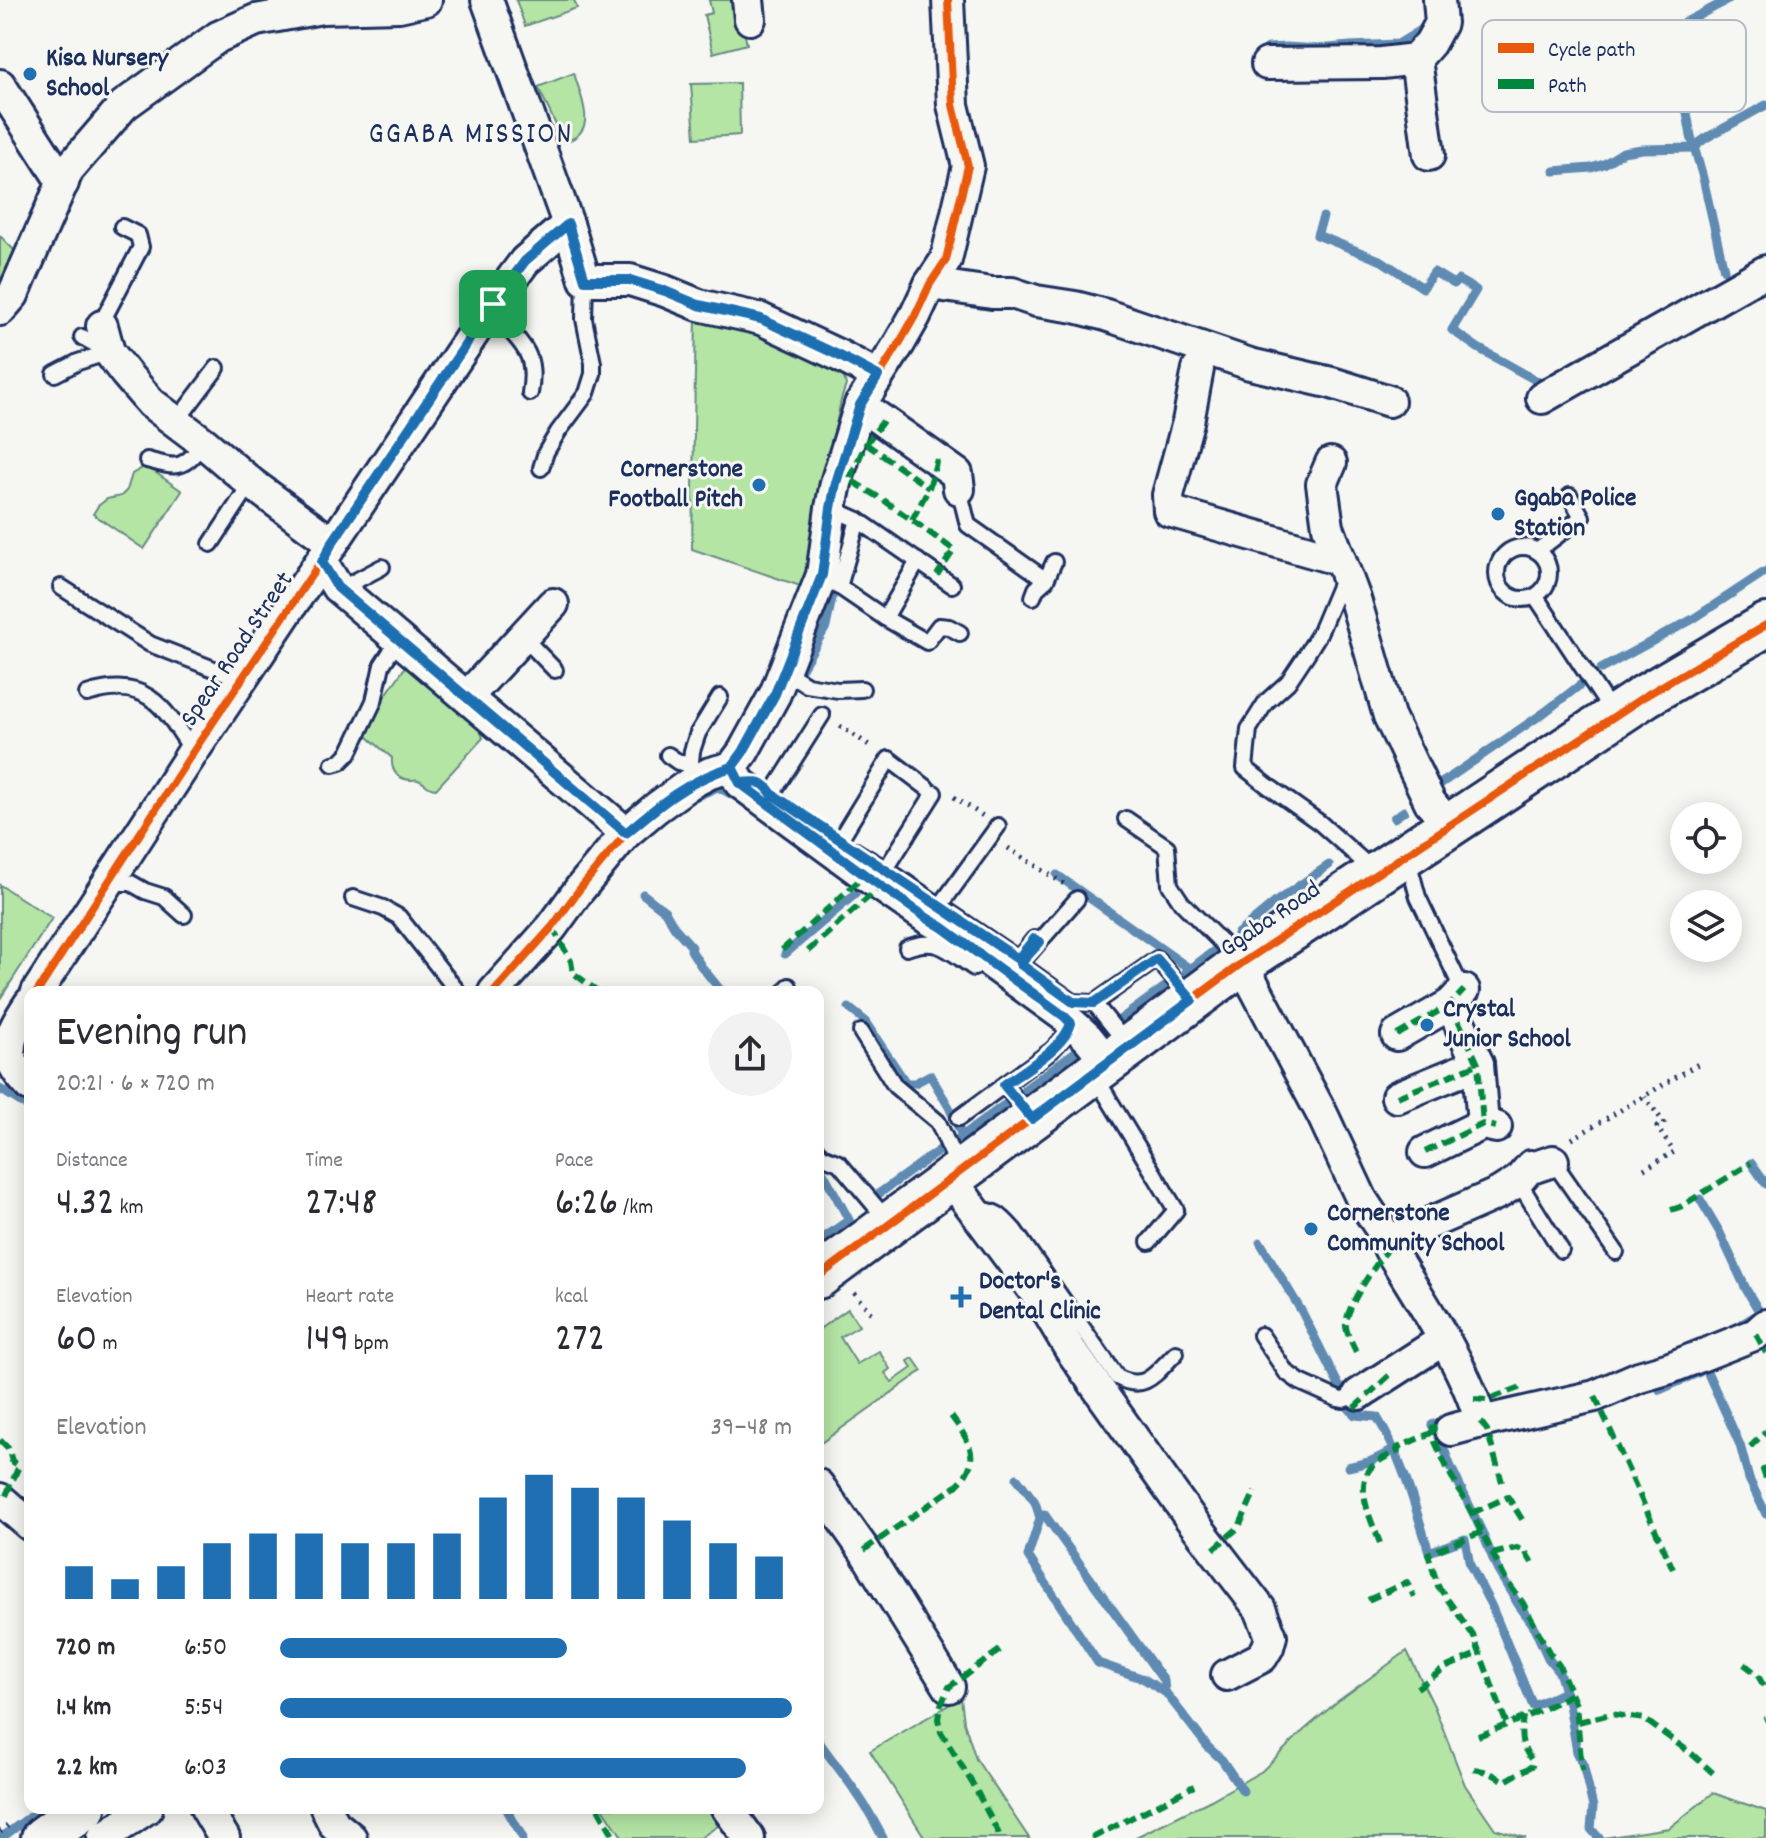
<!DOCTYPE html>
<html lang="en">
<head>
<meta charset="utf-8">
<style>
	body { margin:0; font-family:Dekko,sans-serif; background:#f2f2f3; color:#2b2b33; height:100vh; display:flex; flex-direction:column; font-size:30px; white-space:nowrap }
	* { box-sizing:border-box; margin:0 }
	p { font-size:26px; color:#7c7c81 }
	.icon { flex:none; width:44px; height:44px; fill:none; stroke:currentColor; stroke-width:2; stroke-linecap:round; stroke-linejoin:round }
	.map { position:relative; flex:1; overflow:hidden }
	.drawer { position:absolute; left:24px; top:986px; width:800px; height:828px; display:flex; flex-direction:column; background:#fff; border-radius:16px; box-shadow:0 4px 20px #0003 }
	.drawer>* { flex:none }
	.tools { position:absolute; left:1670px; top:802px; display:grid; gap:16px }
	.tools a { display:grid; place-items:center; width:72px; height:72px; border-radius:50%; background:#fff; box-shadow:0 4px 20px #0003; font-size:40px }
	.pin { position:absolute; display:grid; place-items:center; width:68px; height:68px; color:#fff; margin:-34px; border-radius:16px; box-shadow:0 4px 12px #0006 }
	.round { display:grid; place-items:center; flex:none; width:84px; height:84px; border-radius:42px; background:#f2f2f3 }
	.overview { display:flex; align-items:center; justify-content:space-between; height:136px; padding:0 32px }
	h1 { font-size:44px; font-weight:600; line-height:60px }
	.metrics { display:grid; grid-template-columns:repeat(3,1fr); gap:12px; height:136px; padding:8px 32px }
	.metrics div { display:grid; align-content:center }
	.metrics b { font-size:40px; font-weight:600 }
	.metrics small { font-size:22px; font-weight:400 }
	.metrics p { font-size:22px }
	.chart { height:224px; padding:16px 32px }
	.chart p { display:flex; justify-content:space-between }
	.chart svg { width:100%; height:144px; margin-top:8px; stroke:#1f6fb2; stroke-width:6 }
	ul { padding:0 32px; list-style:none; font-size:26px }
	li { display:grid; grid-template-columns:128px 96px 1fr; align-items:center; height:60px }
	li i { height:20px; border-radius:10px; background:#1f6fb2 }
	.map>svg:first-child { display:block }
	.green { fill:#b4e5a5; stroke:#688a82; stroke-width:2 }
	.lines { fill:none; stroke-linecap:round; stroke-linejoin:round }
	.stream { stroke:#5e8ab2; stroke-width:9 }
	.lane-casing { stroke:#1b2f5e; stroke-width:20 }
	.street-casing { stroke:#1b2f5e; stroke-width:36 }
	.secondary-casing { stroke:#1b2f5e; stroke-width:48 }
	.path { stroke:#1b2f5e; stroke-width:5; stroke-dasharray:2 6; stroke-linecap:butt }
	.lane { stroke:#f6f6f2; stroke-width:14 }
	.street { stroke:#f6f6f2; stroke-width:30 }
	.secondary { stroke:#f6f6f2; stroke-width:42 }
	.quiet { stroke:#00873e; stroke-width:6; stroke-dasharray:12 6; stroke-linecap:butt }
	.cycleway-casing { stroke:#f6f6f2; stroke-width:13 }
	.cycleway { stroke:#e8590c; stroke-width:8 }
	.route-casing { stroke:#fff; stroke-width:16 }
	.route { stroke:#1f6fb2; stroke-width:10 }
	.poi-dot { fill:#1f6fb2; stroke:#f6f6f2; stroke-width:3 }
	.labels { text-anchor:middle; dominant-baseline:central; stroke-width:6; stroke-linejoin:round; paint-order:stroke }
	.poi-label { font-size:26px; font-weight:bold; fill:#1b2f5e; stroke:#f6f6f2; text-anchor:start }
	.street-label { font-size:26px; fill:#1b2f5e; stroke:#f6f6f2 }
	.quarter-label { font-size:30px; letter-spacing:2px; fill:#1b2f5e; stroke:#f6f6f2 }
	.key { fill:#f6f6f2; stroke:#b4bac6; stroke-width:2 }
	.key-label { font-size:22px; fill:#1b2f5e }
</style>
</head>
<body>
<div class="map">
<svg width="1766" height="1838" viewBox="0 0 1766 1838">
	<rect width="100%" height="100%" fill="#f6f6f2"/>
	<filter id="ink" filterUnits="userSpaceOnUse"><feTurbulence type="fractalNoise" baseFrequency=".0125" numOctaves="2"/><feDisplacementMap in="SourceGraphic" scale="16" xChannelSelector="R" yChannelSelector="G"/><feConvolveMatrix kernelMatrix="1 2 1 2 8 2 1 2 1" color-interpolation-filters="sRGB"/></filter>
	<g filter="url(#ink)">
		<!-- green -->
		<g class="green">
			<polygon points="516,0 574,0 577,8 525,26"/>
			<polygon points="709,0 736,0 747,44 713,53 704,15 712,13"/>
			<path d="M 574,73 C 581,99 600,132 564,142 L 538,87 Z"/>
			<polygon points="739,83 740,135 695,138 691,84"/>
			<polygon points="0,236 14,250 19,263 0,295"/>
			<polygon points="696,314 785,339 842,370 846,385 841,400 803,587 692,549"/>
			<polygon points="146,466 182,491 144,549 93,514 98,506 107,499 121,496 127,490 132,474"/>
			<path d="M 408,663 L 478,724 L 483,738 L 436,789 C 425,788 427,783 418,780 C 416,779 414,780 411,780 C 397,779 391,772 392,758 L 361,731 Z"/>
			<polygon points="0,885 52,918 0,999"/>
			<polygon points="848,1309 859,1326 840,1337 857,1364 879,1351 890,1369 885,1373 892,1382 912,1368 908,1361 913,1358 922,1371 818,1445 818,1330"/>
			<polygon points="1407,1651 1434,1706 1465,1785 1495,1829 1526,1838 1134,1838 1211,1800 1262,1771 1303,1731 1338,1701"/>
			<polygon points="961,1698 964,1722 976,1759 1029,1838 925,1838 870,1751"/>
			<polygon points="1713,1793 1766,1811 1766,1838 1603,1838 1669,1828"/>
			<polygon points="603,1808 707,1808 718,1826 700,1838 623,1838"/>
		</g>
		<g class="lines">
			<!-- stream -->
			<g class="stream">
				<polyline points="1674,28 1728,0"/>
				<polyline points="1259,57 1268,48 1286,47 1318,49 1350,46 1398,44 1424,28 1425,24"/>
				<polyline points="1686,107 1691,136 1703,178 1724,270"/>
				<polyline points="1554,171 1591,168 1604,164 1623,152 1642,149 1696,148 1699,143 1706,138 1766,105"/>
				<polyline points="1323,217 1317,235 1382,261 1423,288 1434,272 1454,284 1458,280 1476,290 1452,330 1478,348 1548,387"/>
				<polyline points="1601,669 1693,619 1766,571"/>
				<polyline points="796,678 826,627 832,598"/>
				<polyline points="1430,791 1545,712 1580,685"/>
				<polyline points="693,798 718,787 740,799"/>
				<polyline points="1394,818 1404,811"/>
				<polyline points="1057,875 1190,969"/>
				<polyline points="643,894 665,911 675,928 692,947 691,950 701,966 722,992"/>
				<polyline points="1237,934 1277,901 1329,865"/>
				<polyline points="785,954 855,894"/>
				<polyline points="1186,972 1219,947"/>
				<polyline points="849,1008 864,1020 906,1083 915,1083 930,1075 949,1107 962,1136"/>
				<polyline points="1121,1019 1165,987"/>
				<polyline points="0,1089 30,1108"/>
				<polyline points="1025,1089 1079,1049"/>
				<polyline points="958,1139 1004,1105"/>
				<polyline points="818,1163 849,1220"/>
				<polyline points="1751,1163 1766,1184"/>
				<polyline points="1700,1199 1719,1231 1746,1289 1760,1313 1735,1328"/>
				<polyline points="870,1200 941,1149"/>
				<polyline points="818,1242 849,1220 846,1222"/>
				<polyline points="1260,1242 1302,1312 1342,1392"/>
				<polyline points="1706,1369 1740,1445 1749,1479 1766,1514"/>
				<polyline points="1660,1390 1700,1372"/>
				<path d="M 1347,1406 L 1355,1415 L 1377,1417 C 1402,1458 1415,1506 1429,1552 L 1465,1539 L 1470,1565 L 1491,1605 L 1533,1706 L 1564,1692"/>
				<polyline points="1447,1419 1432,1425 1439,1436 1451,1467 1482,1532 1498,1571 1518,1604 1532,1623 1548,1658 1559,1672 1569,1704 1577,1752 1583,1764 1593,1807 1591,1829 1599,1838"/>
				<polyline points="1348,1467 1369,1462 1394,1450"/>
				<polyline points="1017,1478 1035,1502 1040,1518 1028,1556 1098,1663 1144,1679 1166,1693 1208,1747 1222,1760 1243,1791"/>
				<polyline points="1044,1514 1164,1681 1165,1692"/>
				<path d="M 818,1740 C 831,1760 847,1778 860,1798 C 869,1811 876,1825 883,1838"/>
				<polyline points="506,1808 523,1838"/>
				<polyline points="1,1838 42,1808"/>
			</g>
			<defs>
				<g id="lane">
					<path d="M 494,306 C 511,343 539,342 530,393"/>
					<polyline points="102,326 105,316 141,247 138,235 122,227"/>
					<polyline points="82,337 106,350"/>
					<polyline points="55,374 78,362 109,352"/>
					<polyline points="176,422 217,368"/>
					<path d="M 147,460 C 180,469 182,469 204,443"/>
					<polyline points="541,468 546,452 558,432 587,393 593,374 593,363 584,319 585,280"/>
					<polyline points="959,489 968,525 1046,580"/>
					<polyline points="831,508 858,520 952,585"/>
					<polyline points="211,544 251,483"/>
					<circle cx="1523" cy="573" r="26"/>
					<polyline points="1537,551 1582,517 1570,496"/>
					<polyline points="822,575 885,618 927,642 939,626 949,627 960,633"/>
					<polyline points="1338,577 1340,584 1319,634 1306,655 1288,682 1266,702 1249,729 1245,768 1268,786 1320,823 1373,870"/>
					<polyline points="61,587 150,644 219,671 244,677"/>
					<polyline points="337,587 346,586 382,567"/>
					<polyline points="839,587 858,520"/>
					<polyline points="1033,597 1036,589 1046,580 1054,562"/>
					<polyline points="1536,597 1612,712"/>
					<polyline points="885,618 918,561"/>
					<polyline points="523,637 555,670"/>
					<polyline points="783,674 796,678 807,685 838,690 862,689"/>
					<path d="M 87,694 C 147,675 164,707 193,752"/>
					<polyline points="668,755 678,762 690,765"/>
					<polyline points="333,764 340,762 349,753 374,701 382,665 399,639"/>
					<polyline points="689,784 692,751 698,733 720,697"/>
					<polyline points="772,794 822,715"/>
					<polyline points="1126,819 1167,847 1170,885 1182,903 1240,961"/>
					<polyline points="839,841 889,759 926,787"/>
					<polyline points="854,850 886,869 1018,959 1034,939"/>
					<polyline points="1408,860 1418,897 1465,995"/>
					<polyline points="886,869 934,793"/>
					<polyline points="113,877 120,883 131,883 145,891 164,897 184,915"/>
					<polyline points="353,898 383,908 399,917 458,992"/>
					<polyline points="1077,899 1020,964 1073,1002 1094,1003 1126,1043"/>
					<polyline points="934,912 940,906 998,826"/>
					<path d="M 907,948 C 938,936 949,951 974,968"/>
					<polyline points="785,992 789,986"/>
					<polyline points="1094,1003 1157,959 1189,997"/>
					<polyline points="861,1032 895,1086 938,1122 958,1167"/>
					<polyline points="1096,1078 1176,1210 1149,1242"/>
					<polyline points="1004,1085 1029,1116"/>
					<polyline points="959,1118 1052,1050 1069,1032 1071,1023"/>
					<polyline points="818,1151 822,1156 839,1163 887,1220"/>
					<polyline points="1553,1161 1616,1252"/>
					<polyline points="1518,1181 1561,1250"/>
					<path d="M 978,1210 C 996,1209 1003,1218 1014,1230 L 1117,1377 C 1146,1393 1156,1372 1176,1353"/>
					<polyline points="1261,1335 1286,1372 1300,1382 1338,1399 1343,1400 1359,1394"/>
				</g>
				<g id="street">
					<polyline points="487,0 568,224 585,280 630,280 665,291 699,305 761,319 838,355 878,376"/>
					<polyline points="748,0 750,19"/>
					<polyline points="1416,59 1429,155"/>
					<polyline points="1267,64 1382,63 1416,59 1430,43 1441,23 1439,0"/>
					<polyline points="0,85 63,183"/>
					<polyline points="930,284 992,293 1012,293 1036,301 1075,307 1106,315 1250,364 1332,383 1389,401"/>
					<polyline points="0,310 13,295 68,170 124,105 218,37 256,20 322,8 399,6 426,0"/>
					<polyline points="102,326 109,352 126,374 151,403 204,443 251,483 332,543"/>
					<polyline points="1198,369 1188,422 1168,495 1169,511 1340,560"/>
					<polyline points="1542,398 1766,271"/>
					<polyline points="860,405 957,474 959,489"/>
					<polyline points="1331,463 1322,484 1328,527 1355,599 1389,716 1430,802 1450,826"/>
					<polyline points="322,562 337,587 626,833"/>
					<polyline points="467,697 553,604"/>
					<polyline points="732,767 740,783 865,875 927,918 942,927 1064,1016 1088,1038 1108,1063"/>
					<path d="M 1242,963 L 1323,1116 L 1362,1200 L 1389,1241 L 1389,1248 C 1421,1302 1464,1363 1481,1422 L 1595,1396 L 1639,1377 L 1670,1368 L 1756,1334 L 1766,1325"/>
					<polyline points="37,992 193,752 493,304 525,261 568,224"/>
					<polyline points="494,992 552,927 579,890 626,833 656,808 689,784 710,773 732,767 743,752 775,694 822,575 831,508 836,483 860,405 899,344 915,316 930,284 946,260 968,166 953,105 948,0"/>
					<path d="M 30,1003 C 6,1039 0,1055 30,1086"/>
					<polyline points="1451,1004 1478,1064 1483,1124"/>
					<polyline points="1397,1035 1451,1004 1464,990"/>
					<polyline points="1397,1097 1478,1064"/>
					<polyline points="1425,1152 1483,1124 1496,1127"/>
					<polyline points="950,1178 1041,1300 1070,1349 1190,1518 1260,1609 1271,1636 1268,1647 1262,1657 1227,1675"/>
					<polyline points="1389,1241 1499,1193 1518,1181 1531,1166 1535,1167 1553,1161"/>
					<polyline points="1359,1394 1443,1340"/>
					<polyline points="1451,1430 1481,1422"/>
					<polyline points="818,1485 864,1550 949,1687"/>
					<polyline points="0,1499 30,1525"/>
					<polyline points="206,1808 224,1838"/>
					<polyline points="326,1808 334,1824 351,1838"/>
					<polyline points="727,1808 749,1838"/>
					<polyline points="103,1838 147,1808"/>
				</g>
				<g id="secondary">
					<polyline points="818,1277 1242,963 1645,696 1766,625"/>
					<polyline points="43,1838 84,1808"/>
				</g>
			</defs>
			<!-- lane casing -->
			<use href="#lane" class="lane-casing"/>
			<!-- street casing -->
			<use href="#street" class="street-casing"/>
			<!-- secondary casing -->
			<use href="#secondary" class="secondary-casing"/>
			<!-- path -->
			<g class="path">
				<polyline points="840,726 872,747"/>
				<polyline points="954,797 983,816"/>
				<polyline points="1008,848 1064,884"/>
				<polyline points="1572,1139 1698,1064"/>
				<polyline points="1644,1169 1674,1152 1657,1127 1664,1123 1645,1097"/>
				<polyline points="854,1293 871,1313"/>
				<polyline points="0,1832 12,1822"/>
			</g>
			<!-- lane -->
			<use href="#lane" class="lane"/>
			<!-- street -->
			<use href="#street" class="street"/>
			<!-- secondary -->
			<use href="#secondary" class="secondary"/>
			<!-- quiet -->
			<g class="quiet">
				<polyline points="883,421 866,444 849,479 885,501 954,550 937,575"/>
				<polyline points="866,444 929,488"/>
				<polyline points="912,520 929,488 937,459"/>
				<polyline points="552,927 571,961 573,973 599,992"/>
				<polyline points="782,950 865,875"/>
				<polyline points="808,951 881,886"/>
				<polyline points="1451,1004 1478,1064 1483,1124"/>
				<polyline points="1397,1035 1451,1004 1464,990"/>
				<polyline points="1397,1097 1478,1064"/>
				<polyline points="1425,1152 1483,1124 1496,1127"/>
				<polyline points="1671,1210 1680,1207 1751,1163"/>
				<polyline points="1756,1334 1766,1353"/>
				<path d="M 1356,1352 C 1353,1344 1347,1335 1346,1327 C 1344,1309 1377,1262 1389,1248"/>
				<polyline points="1595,1396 1673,1569"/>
				<polyline points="1474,1399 1486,1400 1524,1386"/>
				<polyline points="1354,1408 1393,1372"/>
				<polyline points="1481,1422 1487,1430 1502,1482"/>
				<polyline points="1432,1425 1434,1429 1431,1433 1449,1472 1472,1513 1506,1580 1523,1603 1549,1652 1559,1665 1576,1705 1582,1770"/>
				<polyline points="0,1440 8,1448 12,1461 19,1466 4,1500"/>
				<polyline points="1750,1447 1766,1431"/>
				<polyline points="1766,1469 1763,1470 1766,1479"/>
				<polyline points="1472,1513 1508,1497 1525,1524"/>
				<polyline points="1482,1532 1428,1554 1438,1586 1473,1635 1507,1725"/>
				<path d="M 1380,1543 C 1372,1522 1351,1482 1375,1464 C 1381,1459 1390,1455 1398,1451 L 1397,1448 L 1431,1433"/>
				<polyline points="1214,1549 1239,1527 1255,1491"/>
				<path d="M 864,1550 L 956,1486 C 983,1460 970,1442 951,1416"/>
				<polyline points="1492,1554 1517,1548 1525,1551 1535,1568"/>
				<polyline points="1368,1600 1407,1582 1414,1597"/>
				<polyline points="1000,1650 949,1687 940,1707 938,1719 941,1732 974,1786 1001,1838"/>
				<polyline points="1744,1664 1757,1674 1766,1690"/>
				<polyline points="1417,1688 1445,1668 1481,1652"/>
				<polyline points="1764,1720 1766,1719"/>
				<polyline points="1578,1722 1611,1714 1644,1719 1692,1754 1713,1773"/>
				<path d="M 1478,1736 C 1510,1724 1542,1711 1571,1694"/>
				<path d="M 1474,1769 L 1488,1772 L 1505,1781 L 1532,1766 L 1533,1762 C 1520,1744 1520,1738 1523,1716"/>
				<polyline points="598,1808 615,1838"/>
				<polyline points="1092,1838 1194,1786"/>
			</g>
			<defs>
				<g id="cycleway">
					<polyline points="37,992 193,752 493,304 525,261 568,224"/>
					<polyline points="494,992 552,927 579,890 626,833 656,808 689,784 710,773 732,767 743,752 775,694 822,575 831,508 836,483 860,405 899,344 915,316 930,284 946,260 968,166 953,105 948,0"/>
					<polyline points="818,1277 1242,963 1645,696 1766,625"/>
				</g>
			</defs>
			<!-- cycleway casing -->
			<use href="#cycleway" class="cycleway-casing"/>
			<!-- cycleway -->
			<use href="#cycleway" class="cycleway"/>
		</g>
	</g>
	<g class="lines" filter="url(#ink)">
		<defs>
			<path id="route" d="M 493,304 L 332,543 L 322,562 L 337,587 L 626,833 C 659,805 690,779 732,767 L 740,783 L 865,875 L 927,918 L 942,927 L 1064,1016 L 1071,1023 C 1065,1047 1024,1070 1004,1085 L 1032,1119 L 1192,1000 L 1157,959 L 1094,1003 L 1073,1002 L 1020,964 L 1040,942 L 1034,939 L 1018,959 L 772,794 C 762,779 757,782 740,783 L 732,767 L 743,752 L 775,694 L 822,575 L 831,508 L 836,483 L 860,405 L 878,376 L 838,355 L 761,319 L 699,305 L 665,291 L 630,280 L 585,280 L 568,224 L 525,261 L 493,304"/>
		</defs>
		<!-- route casing -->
		<use href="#route" class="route-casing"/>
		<!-- route -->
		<use href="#route" class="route"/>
	</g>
	<!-- markers -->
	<g class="poi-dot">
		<circle cx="30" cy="74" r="8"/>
		<circle cx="759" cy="485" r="8"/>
		<circle cx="1498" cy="514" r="8"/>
		<circle cx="1427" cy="1025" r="8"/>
		<circle cx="1311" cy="1229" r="8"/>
		<path d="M957 1285h8v8h8v8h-8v8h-8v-8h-8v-8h8z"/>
	</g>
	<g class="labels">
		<!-- poi labels -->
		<g class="poi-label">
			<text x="46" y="59">Kisa Nursery<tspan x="46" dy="30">School</tspan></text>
			<text x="743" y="470" text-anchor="end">Cornerstone<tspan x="743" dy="30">Football Pitch</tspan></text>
			<text x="1514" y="499">Ggaba Police<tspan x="1514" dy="30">Station</tspan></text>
			<text x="1443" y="1010">Crystal<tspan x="1443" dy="30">Junior School</tspan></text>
			<text x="1327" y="1214">Cornerstone<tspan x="1327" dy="30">Community School</tspan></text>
			<text x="979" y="1282">Doctor's<tspan x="979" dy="30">Dental Clinic</tspan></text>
		</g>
		<!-- street labels -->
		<g class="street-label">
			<text transform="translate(238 650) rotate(-56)">Spear Road Street</text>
			<text transform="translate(1271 920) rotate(-34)">Ggaba Road</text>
		</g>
		<!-- quarter labels -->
		<g class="quarter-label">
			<text x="471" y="136">GGABA MISSION</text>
		</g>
	</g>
	<!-- legend -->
	<rect x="1482" y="20" width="264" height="92" rx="12" class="key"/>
	<rect x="1498" y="43" width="36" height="10" fill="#e8590c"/>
	<rect x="1498" y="79" width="36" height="10" fill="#00873e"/>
	<g class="key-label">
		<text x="1548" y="56">Cycle path</text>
		<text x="1548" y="92">Path</text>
	</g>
</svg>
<div class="tools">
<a><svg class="icon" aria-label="locate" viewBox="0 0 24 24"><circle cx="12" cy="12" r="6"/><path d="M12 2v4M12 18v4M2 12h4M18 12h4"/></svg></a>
<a><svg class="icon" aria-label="layers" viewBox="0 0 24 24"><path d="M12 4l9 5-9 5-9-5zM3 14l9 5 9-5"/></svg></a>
</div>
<div class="pin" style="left:493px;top:304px;background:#1e9e55"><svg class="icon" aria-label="arrive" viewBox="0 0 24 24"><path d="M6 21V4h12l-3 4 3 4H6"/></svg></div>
<section class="drawer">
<div class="overview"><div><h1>Evening run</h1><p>20:21 · 6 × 720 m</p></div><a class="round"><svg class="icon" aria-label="share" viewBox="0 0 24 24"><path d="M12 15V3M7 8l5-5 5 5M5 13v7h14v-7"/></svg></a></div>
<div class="metrics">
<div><p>Distance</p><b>4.32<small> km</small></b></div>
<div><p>Time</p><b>27:48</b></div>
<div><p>Pace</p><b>6:26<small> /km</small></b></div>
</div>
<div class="metrics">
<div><p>Elevation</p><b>60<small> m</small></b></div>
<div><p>Heart rate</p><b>149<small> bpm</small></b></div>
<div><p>kcal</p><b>272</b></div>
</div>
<div class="chart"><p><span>Elevation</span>39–48 m</p>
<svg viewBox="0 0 160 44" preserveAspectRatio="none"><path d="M5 44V34M15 44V38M25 44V34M35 44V27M45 44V24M55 44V24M65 44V27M75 44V27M85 44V24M95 44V13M105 44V6M115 44V10M125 44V13M135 44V20M145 44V27M155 44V31"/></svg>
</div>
<ul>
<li><b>720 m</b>6:50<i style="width:56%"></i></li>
<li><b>1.4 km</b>5:54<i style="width:100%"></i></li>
<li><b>2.2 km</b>6:03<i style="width:91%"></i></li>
</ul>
</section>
</div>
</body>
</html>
